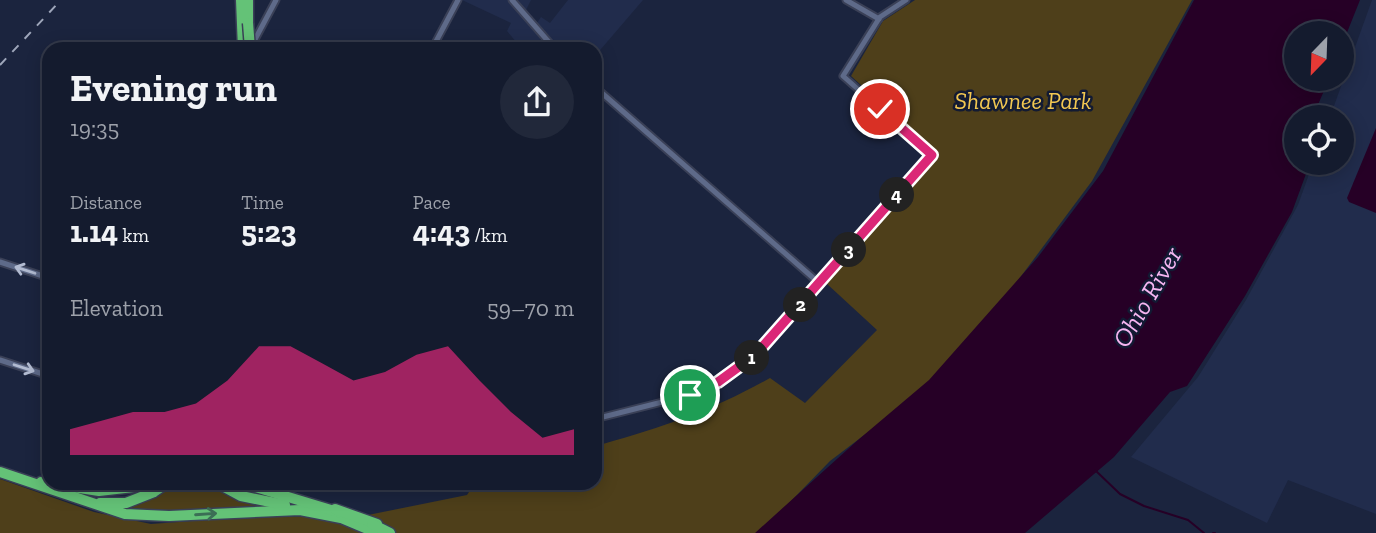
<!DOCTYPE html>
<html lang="en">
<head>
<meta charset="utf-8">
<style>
	body { margin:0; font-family:"Zilla Slab",serif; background:#21283a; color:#f1f3f6; height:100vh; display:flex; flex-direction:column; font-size:26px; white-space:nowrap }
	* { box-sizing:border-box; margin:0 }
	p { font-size:23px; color:#9da1aa }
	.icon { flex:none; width:38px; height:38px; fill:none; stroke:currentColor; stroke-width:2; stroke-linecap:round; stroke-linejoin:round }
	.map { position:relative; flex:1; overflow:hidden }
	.drawer { position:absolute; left:42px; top:42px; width:560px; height:448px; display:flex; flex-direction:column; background:#141b2e; border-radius:21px; box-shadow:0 4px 18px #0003,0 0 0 2px #33394a }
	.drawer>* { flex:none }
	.needle { width:46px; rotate:203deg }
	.fabs { position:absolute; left:1284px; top:21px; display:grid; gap:14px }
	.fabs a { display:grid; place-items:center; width:70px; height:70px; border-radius:50%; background:#141b2e; box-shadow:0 4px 18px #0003,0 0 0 2px #33394a; font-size:35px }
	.pin { position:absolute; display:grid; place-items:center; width:60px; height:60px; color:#fff; margin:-30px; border:4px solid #fff; border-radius:50%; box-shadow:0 2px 7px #0007 }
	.km { position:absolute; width:35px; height:35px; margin:-18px; border-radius:50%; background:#222; color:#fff; font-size:19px; line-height:35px; text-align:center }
	.round { display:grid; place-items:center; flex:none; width:74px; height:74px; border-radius:37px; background:#21283a }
	.overview { display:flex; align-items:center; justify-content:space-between; height:119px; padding:0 28px }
	h1 { font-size:38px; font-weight:800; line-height:52px }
	.figures { display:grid; grid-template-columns:repeat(3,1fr); gap:10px; height:119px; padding:7px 28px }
	.figures div { display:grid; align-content:center }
	.figures b { font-size:30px; font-weight:800 }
	.figures small { font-size:19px; font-weight:400 }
	.figures p { font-size:19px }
	.chart { height:196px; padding:14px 28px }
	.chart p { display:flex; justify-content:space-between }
	.chart svg { width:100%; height:126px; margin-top:7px; fill:#db2777; opacity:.7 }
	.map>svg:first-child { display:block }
	.built { fill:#212c4c }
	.green { fill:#4e3f1a }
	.water { fill:#260026 }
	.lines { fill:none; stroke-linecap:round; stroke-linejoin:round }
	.stream { stroke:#260026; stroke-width:2 }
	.tertiary-casing { stroke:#3a4057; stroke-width:9 }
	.motorway-casing { stroke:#3a4057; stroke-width:13 }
	.tertiary { stroke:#5e6a89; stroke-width:5 }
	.motorway { stroke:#64c277; stroke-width:10 }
	.rail { stroke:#9ea6ba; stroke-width:2; stroke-dasharray:9 9; stroke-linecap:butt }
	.motorway-bridge-casing { stroke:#3a4057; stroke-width:13; stroke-linecap:butt }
	.motorway-bridge { stroke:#64c277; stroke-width:10 }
	.oneway { stroke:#b2bbd1 }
	.oneway2 { stroke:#3b6e55 }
	.route-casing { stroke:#fff; stroke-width:14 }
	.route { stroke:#db2777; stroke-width:9 }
	.labels { text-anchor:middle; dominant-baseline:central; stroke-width:5; stroke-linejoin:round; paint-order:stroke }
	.park-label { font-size:24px; font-style:italic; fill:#f2c751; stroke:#121a33 }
	.water-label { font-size:26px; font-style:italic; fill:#f5b5f1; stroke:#121a33 }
</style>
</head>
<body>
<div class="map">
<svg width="1376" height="533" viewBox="0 0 1376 533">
	<rect width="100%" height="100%" fill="#1b243e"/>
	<!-- built -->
	<g class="built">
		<polygon points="462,0 531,0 524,14 542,38 528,49 522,49 507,31 511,23"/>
		<polygon points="568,0 643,0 595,56 595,49 559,49 537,23 541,17 550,23"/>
		<polygon points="1372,0 1376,0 1376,514 1288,480 1267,523 1131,457 1198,377 1246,300 1298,205 1313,163 1342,163 1342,117 1330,117"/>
	</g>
	<!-- green -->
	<g class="green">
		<path d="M 915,0 L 1192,0 L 1092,181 L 1013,287 L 921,392 L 830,461 L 760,533 L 0,533 L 0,479 L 94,512 L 151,524 L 247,517 L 340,516 L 246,494 L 221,483 L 238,483 L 345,516 L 368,515 L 467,495 L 475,483 L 595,483 L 595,441 L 603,444 C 664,427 715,409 770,378 L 805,403 L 877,330 L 826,283 L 939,156 L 851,76 L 883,21 Z"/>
		<polygon points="214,483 285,507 159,515 101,506 113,506 169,484"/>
	</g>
	<!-- water -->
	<g class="water">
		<polygon points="1194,0 1360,0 1342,45 1342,33 1297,33 1297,79 1329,79 1317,107 1317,117 1297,117 1297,163 1310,163 1292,212 1245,296 1187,386 1170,392 1114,457 1025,533 755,533 858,440 929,380 1038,257 1103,171"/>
		<polygon points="1376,128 1376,213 1349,202 1347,198"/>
	</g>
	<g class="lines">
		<!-- stream -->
		<g class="stream">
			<polyline points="1095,470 1120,494 1144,506 1188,520 1204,533"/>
			<polyline points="1213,533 1215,533"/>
		</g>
		<defs>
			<g id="tertiary">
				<polyline points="512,0 555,49"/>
				<polyline points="846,0 879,19"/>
				<polyline points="251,47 276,0"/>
				<polyline points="432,49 458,0"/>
				<polyline points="595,87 819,283"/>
				<polyline points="0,262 49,278"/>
				<polyline points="0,360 49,376"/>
				<polyline points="595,419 690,395 744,364 787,320 932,155 843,76 880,17 906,0"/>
			</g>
			<g id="motorway">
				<polyline points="241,0 243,49"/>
				<polyline points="248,0 248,23"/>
				<polyline points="0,472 125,514 169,516 300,510 341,518 377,533"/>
				<polyline points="41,482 99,491 168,483"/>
				<polyline points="217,483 241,496 285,505"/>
				<polyline points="242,483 341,513"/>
				<polyline points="100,503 126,503 154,492"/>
				<polyline points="335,509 377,524"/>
				<polyline points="372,524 390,533"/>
			</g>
		</defs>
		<!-- tertiary casing -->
		<use href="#tertiary" class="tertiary-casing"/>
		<!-- motorway casing -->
		<use href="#motorway" class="motorway-casing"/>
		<!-- tertiary -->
		<use href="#tertiary" class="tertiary"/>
		<!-- motorway -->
		<use href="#motorway" class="motorway"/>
		<!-- rail -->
		<polyline class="rail" points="0,65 61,0"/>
		<defs>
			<g id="motorway-bridge">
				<polyline points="248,23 250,49"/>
				<polyline points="154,492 167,483"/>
			</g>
		</defs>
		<!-- motorway-bridge casing -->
		<use href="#motorway-bridge" class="motorway-bridge-casing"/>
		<!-- motorway-bridge -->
		<use href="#motorway-bridge" class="motorway-bridge"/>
	</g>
	<!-- one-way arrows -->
	<defs><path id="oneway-shaft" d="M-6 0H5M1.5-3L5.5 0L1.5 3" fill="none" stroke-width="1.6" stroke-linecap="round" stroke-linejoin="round" transform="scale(1.75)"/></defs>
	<g class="oneway">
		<use href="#oneway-shaft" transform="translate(25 270) rotate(-162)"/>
		<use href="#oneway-shaft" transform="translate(24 368) rotate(18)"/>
	</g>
	<use class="oneway2" href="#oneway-shaft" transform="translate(206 514) rotate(-4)"/>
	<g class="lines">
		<defs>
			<polyline id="route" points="690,395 718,382 755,355 932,155 880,109"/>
		</defs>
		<!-- route casing -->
		<use href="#route" class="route-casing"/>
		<!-- route -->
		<use href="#route" class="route"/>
	</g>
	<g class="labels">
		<!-- park labels -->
		<g class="park-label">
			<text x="1023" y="100">Shawnee Park</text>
		</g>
		<!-- water labels -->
		<g class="water-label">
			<text transform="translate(1147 297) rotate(-60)">Ohio River</text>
		</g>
	</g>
</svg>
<div class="fabs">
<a><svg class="needle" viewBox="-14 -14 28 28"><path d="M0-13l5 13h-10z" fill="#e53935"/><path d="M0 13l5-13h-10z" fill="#9da1aa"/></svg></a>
<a><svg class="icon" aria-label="locate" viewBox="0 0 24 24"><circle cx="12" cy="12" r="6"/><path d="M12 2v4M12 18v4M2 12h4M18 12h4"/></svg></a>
</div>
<div class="pin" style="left:690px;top:395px;background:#1e9e55"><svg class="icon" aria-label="arrive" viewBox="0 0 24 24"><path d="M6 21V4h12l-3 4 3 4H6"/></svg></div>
<div class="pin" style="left:880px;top:109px;background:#d93025"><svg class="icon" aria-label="check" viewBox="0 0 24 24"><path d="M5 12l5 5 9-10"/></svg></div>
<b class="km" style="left:752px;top:358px">1</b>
<b class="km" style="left:801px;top:305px">2</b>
<b class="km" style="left:849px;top:250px">3</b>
<b class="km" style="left:897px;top:195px">4</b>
<section class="drawer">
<div class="overview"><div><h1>Evening run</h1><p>19:35</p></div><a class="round"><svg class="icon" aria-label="share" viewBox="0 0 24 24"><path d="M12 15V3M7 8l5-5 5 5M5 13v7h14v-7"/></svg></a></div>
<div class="figures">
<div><p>Distance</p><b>1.14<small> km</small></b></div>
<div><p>Time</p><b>5:23</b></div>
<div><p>Pace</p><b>4:43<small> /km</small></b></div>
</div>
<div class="chart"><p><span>Elevation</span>59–70 m</p>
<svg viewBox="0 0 160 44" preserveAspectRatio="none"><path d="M0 44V35L10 32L20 29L30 29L40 26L50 18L60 6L70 6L80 12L90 18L100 15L110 9L120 6L130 18L140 29L150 38L160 35V44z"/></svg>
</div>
</section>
</div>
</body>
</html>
